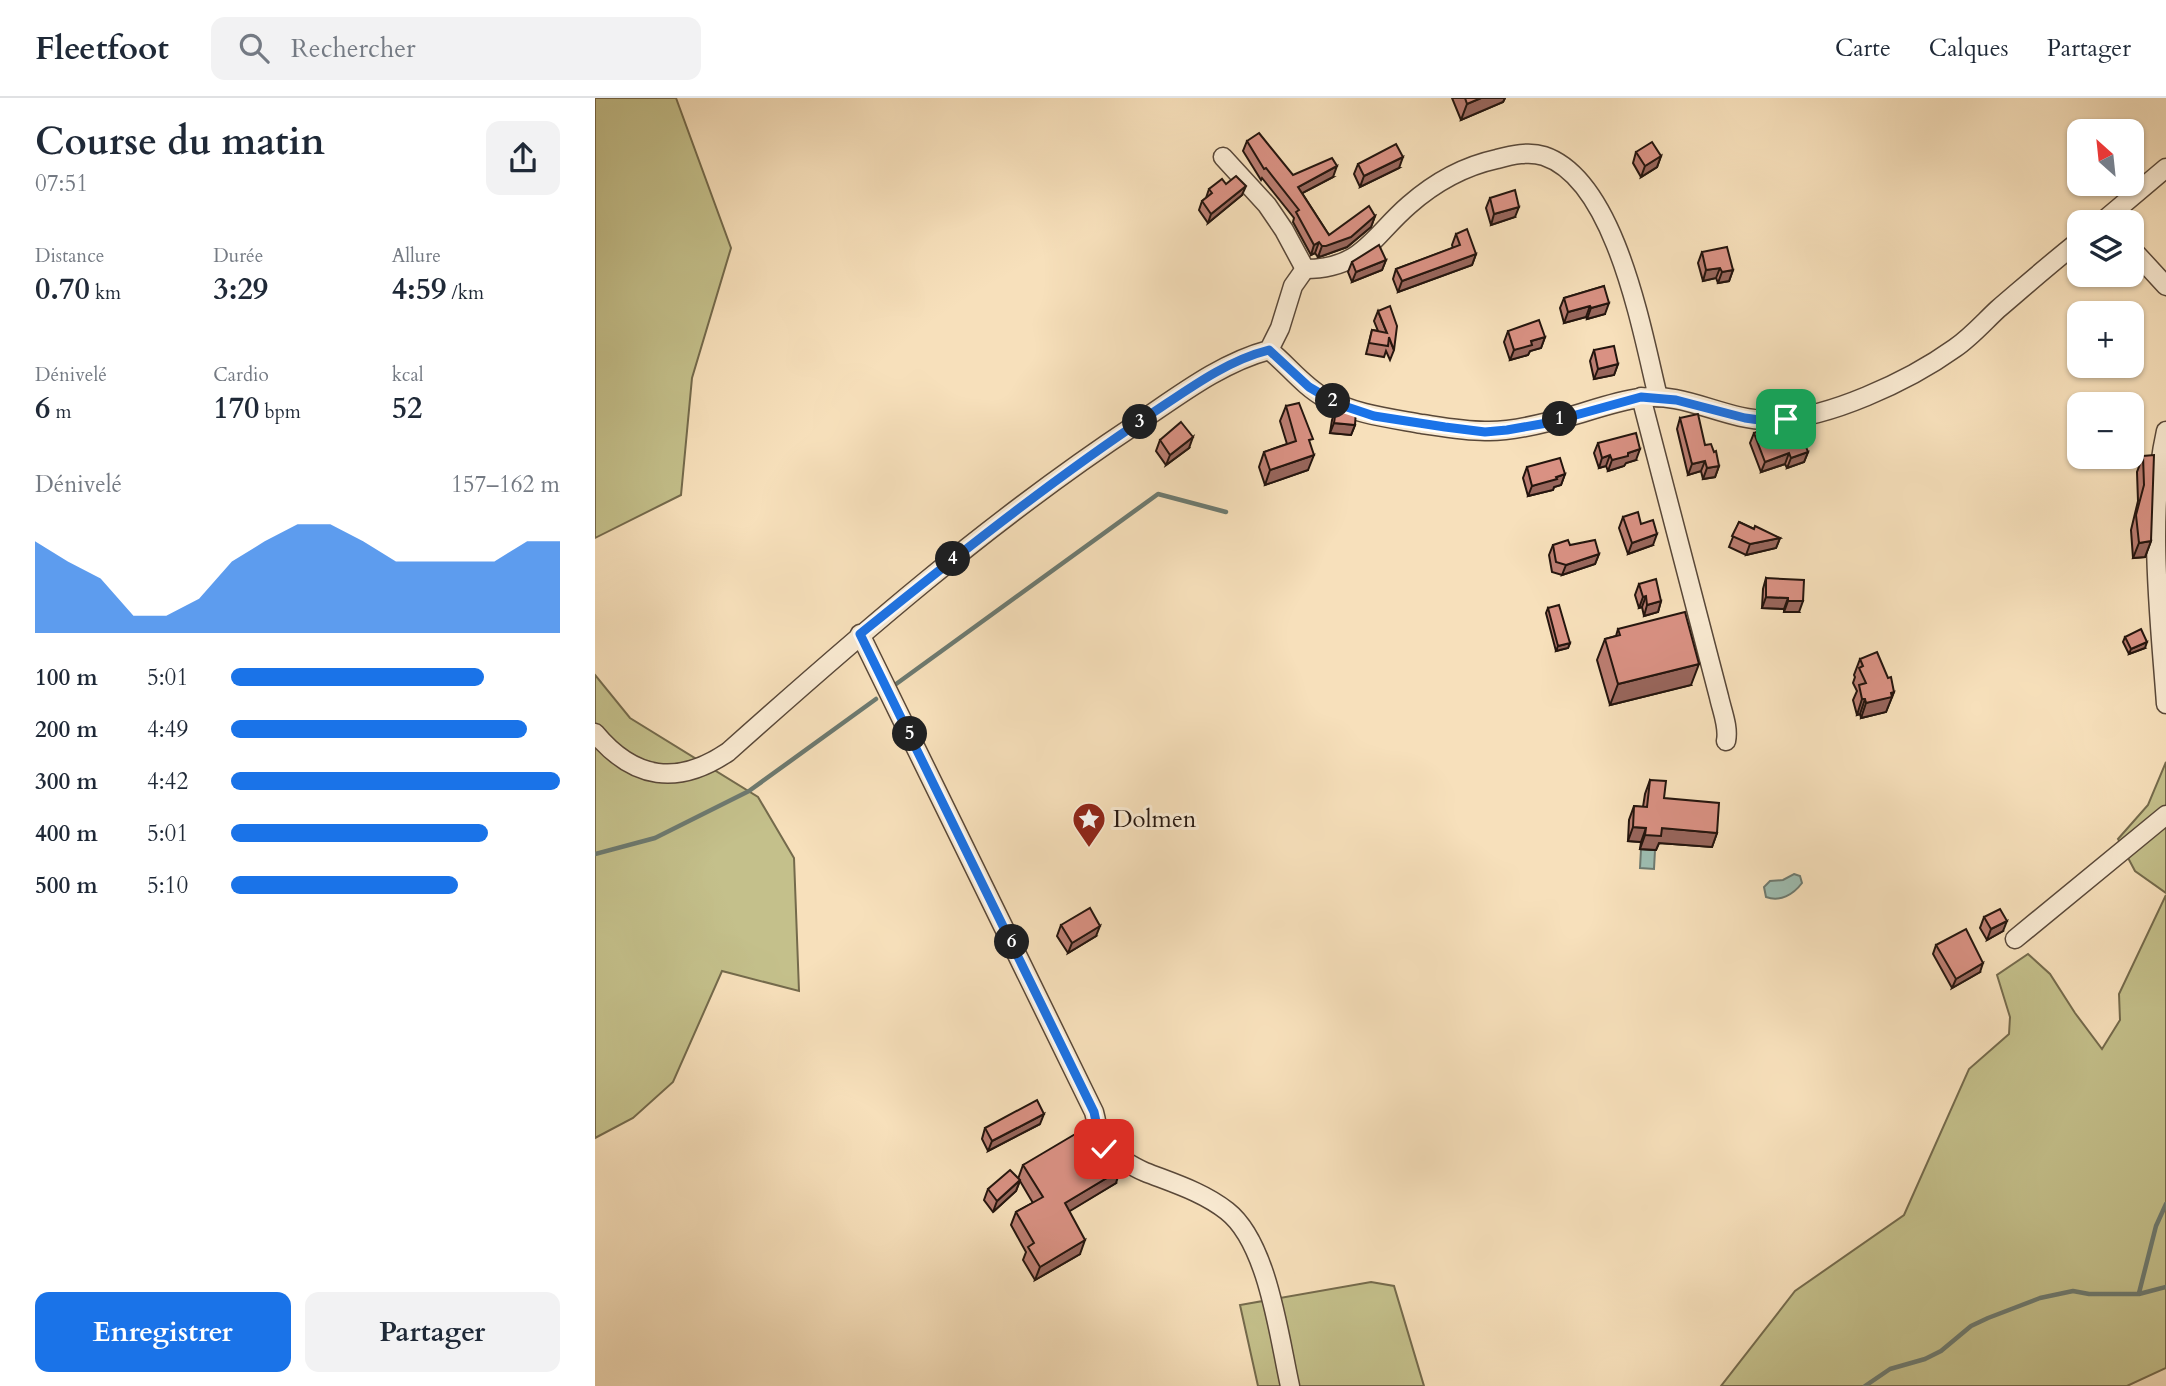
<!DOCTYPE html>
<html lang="fr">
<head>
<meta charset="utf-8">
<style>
	body { margin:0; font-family:Cardo,serif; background:#f2f2f3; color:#1f2937; height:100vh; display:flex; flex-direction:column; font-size:26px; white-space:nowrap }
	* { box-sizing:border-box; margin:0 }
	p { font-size:23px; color:#747a83 }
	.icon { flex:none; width:38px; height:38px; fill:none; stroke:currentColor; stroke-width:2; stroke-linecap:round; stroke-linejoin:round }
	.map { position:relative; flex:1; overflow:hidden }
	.panel { display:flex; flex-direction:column; background:#fff; width:595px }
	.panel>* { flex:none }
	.needle { width:46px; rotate:333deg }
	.tools { position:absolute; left:1472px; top:21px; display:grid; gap:14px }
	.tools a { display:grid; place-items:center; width:77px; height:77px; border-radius:14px; background:#fff; box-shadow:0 2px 5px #0004; font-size:35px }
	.pin { position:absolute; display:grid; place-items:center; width:60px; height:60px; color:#fff; margin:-30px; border-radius:14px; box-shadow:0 4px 10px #0006 }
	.km { position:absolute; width:35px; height:35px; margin:-18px; border-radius:50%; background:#222; color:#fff; font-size:19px; line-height:35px; text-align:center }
	.round { display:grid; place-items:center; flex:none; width:74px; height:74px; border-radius:14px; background:#f2f2f3 }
	.summary { display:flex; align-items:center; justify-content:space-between; height:119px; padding:0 35px }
	h1 { font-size:38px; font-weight:700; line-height:52px }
	.figures { display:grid; grid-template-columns:repeat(3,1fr); gap:10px; height:119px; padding:7px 35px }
	.figures div { display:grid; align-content:center }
	.figures b { font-size:30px; font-weight:700 }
	.figures small { font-size:19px; font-weight:400 }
	.figures p { font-size:19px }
	.chart { height:196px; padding:14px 35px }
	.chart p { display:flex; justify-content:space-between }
	.chart svg { width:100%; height:126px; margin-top:7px; fill:#1a73e8; opacity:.7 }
	.button { display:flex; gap:14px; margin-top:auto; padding:14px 35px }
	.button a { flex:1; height:80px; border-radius:14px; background:#1a73e8; color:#fff; font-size:28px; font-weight:700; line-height:80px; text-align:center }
	.button a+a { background:#f2f2f3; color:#1f2937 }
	ul { padding:0 35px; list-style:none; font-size:23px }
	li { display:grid; grid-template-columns:112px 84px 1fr; align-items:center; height:52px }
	li i { height:18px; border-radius:9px; background:#1a73e8 }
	header { display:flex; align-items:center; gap:42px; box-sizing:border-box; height:98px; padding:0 35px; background:#fff; border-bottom:2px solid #e0e1e3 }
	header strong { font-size:33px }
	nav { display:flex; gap:38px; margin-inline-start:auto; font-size:24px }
	.search { width:490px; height:63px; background:#f2f2f3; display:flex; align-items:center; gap:18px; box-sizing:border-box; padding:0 24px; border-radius:14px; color:#747a83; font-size:26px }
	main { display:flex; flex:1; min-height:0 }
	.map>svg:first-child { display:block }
	.green { fill:#c4c08b; stroke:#746a4c; stroke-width:2 }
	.water { fill:#9dbdb1; stroke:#6d7a70; stroke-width:2 }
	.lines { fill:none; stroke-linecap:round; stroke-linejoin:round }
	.stream { stroke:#6d7a70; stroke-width:4.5 }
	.minor-casing { stroke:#594839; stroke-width:21 }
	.minor { stroke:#faebd3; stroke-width:18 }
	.wall { fill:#bb7d71; stroke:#24150e; stroke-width:2 }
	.shaded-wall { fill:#98665c; stroke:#24150e; stroke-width:2 }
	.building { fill:#d99183; stroke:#24150e; stroke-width:2 }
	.route-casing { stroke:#fff; stroke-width:14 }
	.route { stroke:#1a73e8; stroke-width:9 }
	.labels { text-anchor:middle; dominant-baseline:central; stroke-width:6; stroke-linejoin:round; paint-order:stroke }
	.poi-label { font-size:24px; fill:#24150e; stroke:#faebd3; text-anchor:start }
</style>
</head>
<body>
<header>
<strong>Fleetfoot</strong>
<div class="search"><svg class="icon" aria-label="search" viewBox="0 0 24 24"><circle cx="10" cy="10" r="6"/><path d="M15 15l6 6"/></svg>Rechercher</div>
<nav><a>Carte</a><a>Calques</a><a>Partager</a></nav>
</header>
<main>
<section class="panel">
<div class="summary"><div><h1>Course du matin</h1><p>07:51</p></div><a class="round"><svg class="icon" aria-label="share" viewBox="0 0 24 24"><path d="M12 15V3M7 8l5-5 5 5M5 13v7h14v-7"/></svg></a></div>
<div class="figures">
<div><p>Distance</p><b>0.70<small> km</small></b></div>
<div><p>Durée</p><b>3:29</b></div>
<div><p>Allure</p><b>4:59<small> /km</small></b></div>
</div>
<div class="figures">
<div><p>Dénivelé</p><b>6<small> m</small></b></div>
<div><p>Cardio</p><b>170<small> bpm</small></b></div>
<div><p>kcal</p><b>52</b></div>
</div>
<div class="chart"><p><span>Dénivelé</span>157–162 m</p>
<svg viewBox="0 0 160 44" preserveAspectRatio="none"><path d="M0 44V12L10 19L20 25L30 38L40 38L50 32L60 19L70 12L80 6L90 6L100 12L110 19L120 19L130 19L140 19L150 12L160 12V44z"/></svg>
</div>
<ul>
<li><b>100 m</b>5:01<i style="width:77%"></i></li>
<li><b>200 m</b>4:49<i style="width:90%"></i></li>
<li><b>300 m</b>4:42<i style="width:100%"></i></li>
<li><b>400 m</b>5:01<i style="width:78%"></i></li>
<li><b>500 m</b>5:10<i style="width:69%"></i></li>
</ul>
<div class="button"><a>Enregistrer</a><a>Partager</a></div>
</section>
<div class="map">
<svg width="1571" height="1288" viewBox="0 0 1571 1288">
	<rect width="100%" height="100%" fill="#f7e0bb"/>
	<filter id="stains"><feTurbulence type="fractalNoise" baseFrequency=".00286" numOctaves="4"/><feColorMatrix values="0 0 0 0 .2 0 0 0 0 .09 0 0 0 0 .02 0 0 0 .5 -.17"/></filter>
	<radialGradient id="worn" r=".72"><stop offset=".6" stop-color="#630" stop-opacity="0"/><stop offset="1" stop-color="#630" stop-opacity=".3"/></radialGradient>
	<!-- green -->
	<g class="green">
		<polygon points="0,0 81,0 136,150 97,280 86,397 0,440"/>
		<polygon points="0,577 35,620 163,699 199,760 204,893 127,873 78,984 38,1020 0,1040"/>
		<polygon points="1571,664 1571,795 1540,773 1523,741 1553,707"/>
		<polygon points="1571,797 1571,1270 1532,1288 1126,1288 1200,1193 1309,1117 1374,971 1414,936 1415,919 1402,877 1433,856 1455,876 1480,915 1507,951 1525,922 1524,896"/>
		<polygon points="776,1184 799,1188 829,1288 663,1288 645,1207"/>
	</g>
	<!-- water -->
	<g class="water">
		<polygon points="1046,751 1060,752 1059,771 1045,770"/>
		<path d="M 1199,776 L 1205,778 L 1207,785 C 1198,797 1185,804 1171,799 L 1169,789 L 1175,783 L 1188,782 Z"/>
	</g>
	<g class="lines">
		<!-- stream -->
		<g class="stream">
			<polyline points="297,589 563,396 631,414"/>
			<polyline points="0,756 60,740 154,693 281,601"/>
			<polyline points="1544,1195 1561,1128 1571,1106"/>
			<polyline points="1270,1288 1295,1271 1330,1261 1346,1253 1376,1228 1393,1220 1445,1200 1478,1193 1494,1196 1544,1196 1571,1189"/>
		</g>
		<defs>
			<g id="minor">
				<polyline points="628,59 672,107 689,132 710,171"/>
				<polyline points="1507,124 1571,70"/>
				<polyline points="1536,150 1571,188"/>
				<path d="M 710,171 C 767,171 777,139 814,107 C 839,85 870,68 902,61 C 917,57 934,53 949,58 C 1021,82 1047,234 1063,299"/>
				<path d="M 674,252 C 693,267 708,288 730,300 C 759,316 794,320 827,326 C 847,329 869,333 890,333 C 911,334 933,329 953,324 C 983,318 1014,304 1045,300 C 1089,293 1131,323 1175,322 C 1231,322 1314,283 1360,250 C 1376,239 1389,224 1403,211 C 1430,188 1456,165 1484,143"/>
				<path d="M 1046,299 L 1124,599 C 1127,613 1134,629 1131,643"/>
				<path d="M 1571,333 C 1552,417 1565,521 1571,606"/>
				<path d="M 265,536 L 499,1014 C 505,1036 504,1051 491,1069"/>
				<path d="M 0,635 C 39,682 83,688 133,654 C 263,538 395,423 540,327 C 582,299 625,265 674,252 L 685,230 L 698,188 L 710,171"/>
				<polyline points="1420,841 1571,717"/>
				<path d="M 502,1048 C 519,1055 533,1067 550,1074 C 578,1085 608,1094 632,1113 C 673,1145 684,1239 695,1288"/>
			</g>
		</defs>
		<!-- minor casing -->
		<use href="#minor" class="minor-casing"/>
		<!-- minor -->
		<use href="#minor" class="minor"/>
	</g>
	<!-- wall -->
	<g class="wall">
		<polygon points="857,0 910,0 908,4 866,22"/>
		<polygon points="652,43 698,77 738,79 707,95 734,137 780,118 776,129 752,149 727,158 723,159 720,155 716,157 698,124 699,120 667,80 666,82 648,53"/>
		<polygon points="1041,54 1066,58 1062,69 1046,79 1038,65"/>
		<polygon points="763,66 804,70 765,89 759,76"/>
		<polygon points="631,86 647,97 613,125 604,112 607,103 611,100 614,91"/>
		<polygon points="895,100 920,119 896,127 891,110"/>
		<polygon points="861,136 881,156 877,167 803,194 798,181 801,171 858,150 857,147"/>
		<polygon points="1107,154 1138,172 1134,183 1123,185 1121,180 1108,183 1103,165"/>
		<polygon points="791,162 787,172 757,184 753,174 757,164"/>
		<polygon points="1009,188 1010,216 992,221 991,219 969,225 965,210 969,200"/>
		<polygon points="783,213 799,252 795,262 791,253 789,259 771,256 777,232 783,233 779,223"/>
		<polygon points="913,233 950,239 946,250 935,253 933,257 915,262 909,244"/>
		<polygon points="999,252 1023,266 1019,277 999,281 995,263"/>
		<polygon points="691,308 715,347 713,372 670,387 664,369 669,354 692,346 685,323"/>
		<polygon points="741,311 760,327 756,337 735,335 737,322"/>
		<polygon points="1085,320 1110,347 1124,368 1120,379 1108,381 1106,373 1093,377 1082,331"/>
		<polygon points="1159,335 1213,354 1209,364 1192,370 1190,366 1166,374 1155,345"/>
		<polygon points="565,342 594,350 571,367 561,353"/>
		<polygon points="1003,345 1041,362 1031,365 1029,368 1013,373 1011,368 1004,370 999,355"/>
		<polygon points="1548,358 1556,443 1550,459 1538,460 1536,432 1543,403 1542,374"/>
		<polygon points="932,369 970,376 966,387 959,389 958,392 933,398 928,380"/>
		<polygon points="1028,419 1058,447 1033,456 1024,430"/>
		<polygon points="1144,424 1159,431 1185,440 1181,450 1151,457 1134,449"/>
		<polygon points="958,447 975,447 1004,456 1000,466 967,477 957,474 954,457"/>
		<polygon points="1171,480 1204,514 1189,514 1189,511 1167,510 1168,491"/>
		<polygon points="1044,486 1066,503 1063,514 1049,518 1047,509 1044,510 1040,497"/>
		<polygon points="953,510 975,545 973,550 961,553 951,515"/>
		<polygon points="1023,531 1096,587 1015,607 1002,562 1010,541 1021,538"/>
		<polygon points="1530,539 1550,550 1534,556 1528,544"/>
		<polygon points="1265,561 1299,594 1291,614 1266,620 1265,616 1262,617 1258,602 1262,593 1258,585 1260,579 1259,577"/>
		<polygon points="1055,682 1069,700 1122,735 1117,749 1064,745 1061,752 1045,751 1046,744 1033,743 1034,722 1039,708 1048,709 1050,696"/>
		<polygon points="1389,819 1408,833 1392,842 1385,830"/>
		<polygon points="466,827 501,838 473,855 462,838"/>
		<polygon points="1341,847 1385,874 1357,890 1338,856"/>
		<polygon points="445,1026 393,1053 387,1041 390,1030"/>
		<polygon points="489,1045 485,1056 489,1065 521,1085 474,1113 485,1156 440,1182 428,1162 431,1154 416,1127 421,1114 438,1105 425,1083 421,1093 398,1114 389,1102 393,1091 423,1081 428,1067"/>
	</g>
	<!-- shaded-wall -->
	<g class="shaded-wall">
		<polygon points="886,0 910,0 908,4 866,22 872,6"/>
		<polygon points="1066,58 1062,69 1046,79 1050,68"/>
		<polygon points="808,59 804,70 765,89 769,78"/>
		<polygon points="742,68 738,79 700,99 703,89"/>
		<polygon points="651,88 647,97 613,125 616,116"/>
		<polygon points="924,109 920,119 896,127 899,116"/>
		<polygon points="780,118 776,129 752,149 727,158 723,159 727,148"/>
		<polygon points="724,144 720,155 716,157 719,147"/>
		<polygon points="881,156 877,167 803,194 807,183"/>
		<polygon points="791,162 787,172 757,184 761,174"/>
		<polygon points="1125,170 1121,180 1108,183 1111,172"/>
		<polygon points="1138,172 1134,183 1123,185 1127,174"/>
		<polygon points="1014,205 1010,216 992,221 996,210"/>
		<polygon points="995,208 991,219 969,225 973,214"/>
		<polygon points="950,239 946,250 935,253 933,257 915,262 919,252 936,243"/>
		<polygon points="1023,266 1019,277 999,281 1003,271"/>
		<polygon points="739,325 760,327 756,337 735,335"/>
		<polygon points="598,339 594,350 571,367 575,357"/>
		<polygon points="1045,351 1041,362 1031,365 1029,368 1013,373 1017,362 1033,355"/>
		<polygon points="1213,354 1209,364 1192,370 1196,360"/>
		<polygon points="1194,355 1190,366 1166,374 1170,364"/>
		<polygon points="719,357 713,372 670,387 675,372"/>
		<polygon points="1015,357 1011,368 1004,370 1007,360"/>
		<polygon points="1110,363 1106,373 1093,377 1097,366"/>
		<polygon points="1124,368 1120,379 1108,381 1112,370"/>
		<polygon points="970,376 966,387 959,389 958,392 933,398 937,388"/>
		<polygon points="1062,436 1058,447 1033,456 1037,445"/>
		<polygon points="1185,440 1181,450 1151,457 1155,446"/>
		<polygon points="1556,443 1550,459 1538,460 1544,445"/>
		<polygon points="1004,456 1000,466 967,477 971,467"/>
		<polygon points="1051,498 1047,509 1044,510 1048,499"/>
		<polygon points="1171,499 1193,500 1189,511 1167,510"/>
		<polygon points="1066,503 1063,514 1049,518 1052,507"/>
		<polygon points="1193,503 1208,503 1204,514 1189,514"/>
		<polygon points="1552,544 1550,550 1534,556 1536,551"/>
		<polygon points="975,545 973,550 961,553 963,548"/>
		<polygon points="1104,566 1096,587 1015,607 1023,586"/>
		<polygon points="1299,594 1291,614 1266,620 1271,605"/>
		<polygon points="1267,601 1270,601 1265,616 1262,617"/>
		<polygon points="1038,729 1051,730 1046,744 1033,743"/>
		<polygon points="1067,730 1122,735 1117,749 1064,745 1061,752 1045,751 1050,737"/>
		<polygon points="1412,823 1408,833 1392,842 1396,831"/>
		<polygon points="505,828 501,838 473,855 477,845"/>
		<polygon points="1388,865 1385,874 1357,890 1361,881"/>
		<polygon points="449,1016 445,1026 393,1053 397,1043"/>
		<polygon points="525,1072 521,1085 465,1119 470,1105"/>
		<polygon points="425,1082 421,1093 398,1114 402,1103"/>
		<polygon points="490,1142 485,1156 440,1182 445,1169"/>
	</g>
	<!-- building -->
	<g class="building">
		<polygon points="870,0 886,0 872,6"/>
		<polygon points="664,35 698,77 737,60 742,68 703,89 734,137 774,108 780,118 756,139 731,148 727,148 724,144 719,147 701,114 704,112 671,70 669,71 652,43"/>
		<polygon points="1057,44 1066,58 1050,68 1041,54"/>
		<polygon points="801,46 808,59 769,78 763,66"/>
		<polygon points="641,78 651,88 616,116 607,103 617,95 614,91 627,81 631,86"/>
		<polygon points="920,92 924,109 899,116 895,100"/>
		<polygon points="872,131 881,156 807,183 801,171 865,147 861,136"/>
		<polygon points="784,147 791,162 761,174 757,164"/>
		<polygon points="1132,149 1138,172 1127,174 1125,170 1111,172 1107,154"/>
		<polygon points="1009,188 1014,205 996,210 995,208 973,214 969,200"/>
		<polygon points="795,208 802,228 799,252 794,239 793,248 774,245 777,232 792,235 783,213"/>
		<polygon points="944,222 950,239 936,243 937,247 919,252 913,233"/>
		<polygon points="1019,248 1023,266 1003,271 999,252"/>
		<polygon points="704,305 718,341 714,342 719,357 675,372 669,354 701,343 691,308"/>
		<polygon points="741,311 761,313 760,327 739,325"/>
		<polygon points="1103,316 1110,347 1116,346 1119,354 1121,353 1124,368 1112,370 1110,363 1097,366 1085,320"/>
		<polygon points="586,324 598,339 575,357 565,342"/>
		<polygon points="1173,329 1177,342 1181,341 1182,343 1205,334 1213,354 1196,360 1194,355 1170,364 1159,335"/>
		<polygon points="1041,335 1045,351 1033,355 1033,358 1017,362 1015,357 1007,360 1003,345"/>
		<polygon points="1559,357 1556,443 1544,445 1541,417 1549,387 1548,358"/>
		<polygon points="965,360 970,376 961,379 962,381 937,388 932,369"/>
		<polygon points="1043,414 1046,426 1058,422 1062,436 1037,445 1028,419"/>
		<polygon points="1144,424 1159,431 1160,428 1185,440 1155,446 1137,438"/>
		<polygon points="973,442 975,447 1000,442 1004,456 971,467 961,464 958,447"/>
		<polygon points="1171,480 1209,482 1208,503 1193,503 1193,500 1171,499"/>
		<polygon points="1061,481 1066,503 1052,507 1051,498 1048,499 1044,486"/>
		<polygon points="964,507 975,545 963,548 953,510"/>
		<polygon points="1090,514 1104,566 1023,586 1010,541 1025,537 1023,531"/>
		<polygon points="1546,531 1552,544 1536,551 1530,539"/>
		<polygon points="1282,554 1293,580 1296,579 1299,594 1296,595 1297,599 1271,605 1270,601 1267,601 1264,587 1271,585 1264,570 1268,568 1265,561"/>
		<polygon points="1055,682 1071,683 1069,700 1124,705 1122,735 1067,730 1066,738 1050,737 1051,730 1038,729 1039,708 1052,709"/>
		<polygon points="495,810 505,828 477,845 466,827"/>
		<polygon points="1405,811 1412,823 1396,831 1389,819"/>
		<polygon points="1371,831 1388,865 1361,881 1341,847"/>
		<polygon points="442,1002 449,1016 397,1043 390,1030"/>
		<polygon points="482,1035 489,1045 485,1056 489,1065 495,1067 500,1066 516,1054 525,1072 470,1105 490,1142 445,1169 433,1149 439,1145 421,1114 448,1099 428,1067"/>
		<polygon points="415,1072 425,1082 402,1103 393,1091"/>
	</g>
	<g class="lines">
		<defs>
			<path id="route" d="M 509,1051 L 502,1048 L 504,1038 L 499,1014 L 265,536 C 359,460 453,385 553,318 C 591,293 630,263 674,252 L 714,289 L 743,306 L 779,318 L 850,329 L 890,334 L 912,332 L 952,325 L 1046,299 L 1081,302 L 1150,320 L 1172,323 L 1191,321"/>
		</defs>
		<!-- route casing -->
		<use href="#route" class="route-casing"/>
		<!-- route -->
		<use href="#route" class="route"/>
	</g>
	<!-- icons -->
	<defs>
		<symbol id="sight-pin" viewBox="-11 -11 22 30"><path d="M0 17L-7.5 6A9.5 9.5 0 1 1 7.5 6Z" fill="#8f2418" stroke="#faebd3"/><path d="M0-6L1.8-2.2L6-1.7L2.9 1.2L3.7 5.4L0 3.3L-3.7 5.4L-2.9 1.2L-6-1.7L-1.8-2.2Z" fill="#fff"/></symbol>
	</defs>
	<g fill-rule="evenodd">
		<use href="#sight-pin" x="475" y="702" width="38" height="52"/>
	</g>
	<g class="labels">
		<!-- poi labels -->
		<g class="poi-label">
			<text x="518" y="721">Dolmen</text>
		</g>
	</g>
	<rect width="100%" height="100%" filter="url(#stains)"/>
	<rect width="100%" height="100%" fill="url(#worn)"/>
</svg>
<div class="tools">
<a><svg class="needle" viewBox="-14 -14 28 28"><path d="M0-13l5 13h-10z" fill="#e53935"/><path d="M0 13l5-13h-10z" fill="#747a83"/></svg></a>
<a><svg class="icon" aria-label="layers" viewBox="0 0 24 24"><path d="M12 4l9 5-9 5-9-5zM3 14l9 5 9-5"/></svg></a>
<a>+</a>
<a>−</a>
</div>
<div class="pin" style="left:1191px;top:321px;background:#1e9e55"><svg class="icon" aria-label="arrive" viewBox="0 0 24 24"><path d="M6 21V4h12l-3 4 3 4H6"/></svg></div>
<div class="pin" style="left:509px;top:1051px;background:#d93025"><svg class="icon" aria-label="check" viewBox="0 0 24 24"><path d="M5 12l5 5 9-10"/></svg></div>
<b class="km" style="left:965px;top:321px">1</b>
<b class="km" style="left:738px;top:303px">2</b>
<b class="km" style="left:545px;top:324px">3</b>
<b class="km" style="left:358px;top:461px">4</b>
<b class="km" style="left:315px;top:636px">5</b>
<b class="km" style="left:417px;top:844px">6</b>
</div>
</main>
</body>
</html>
